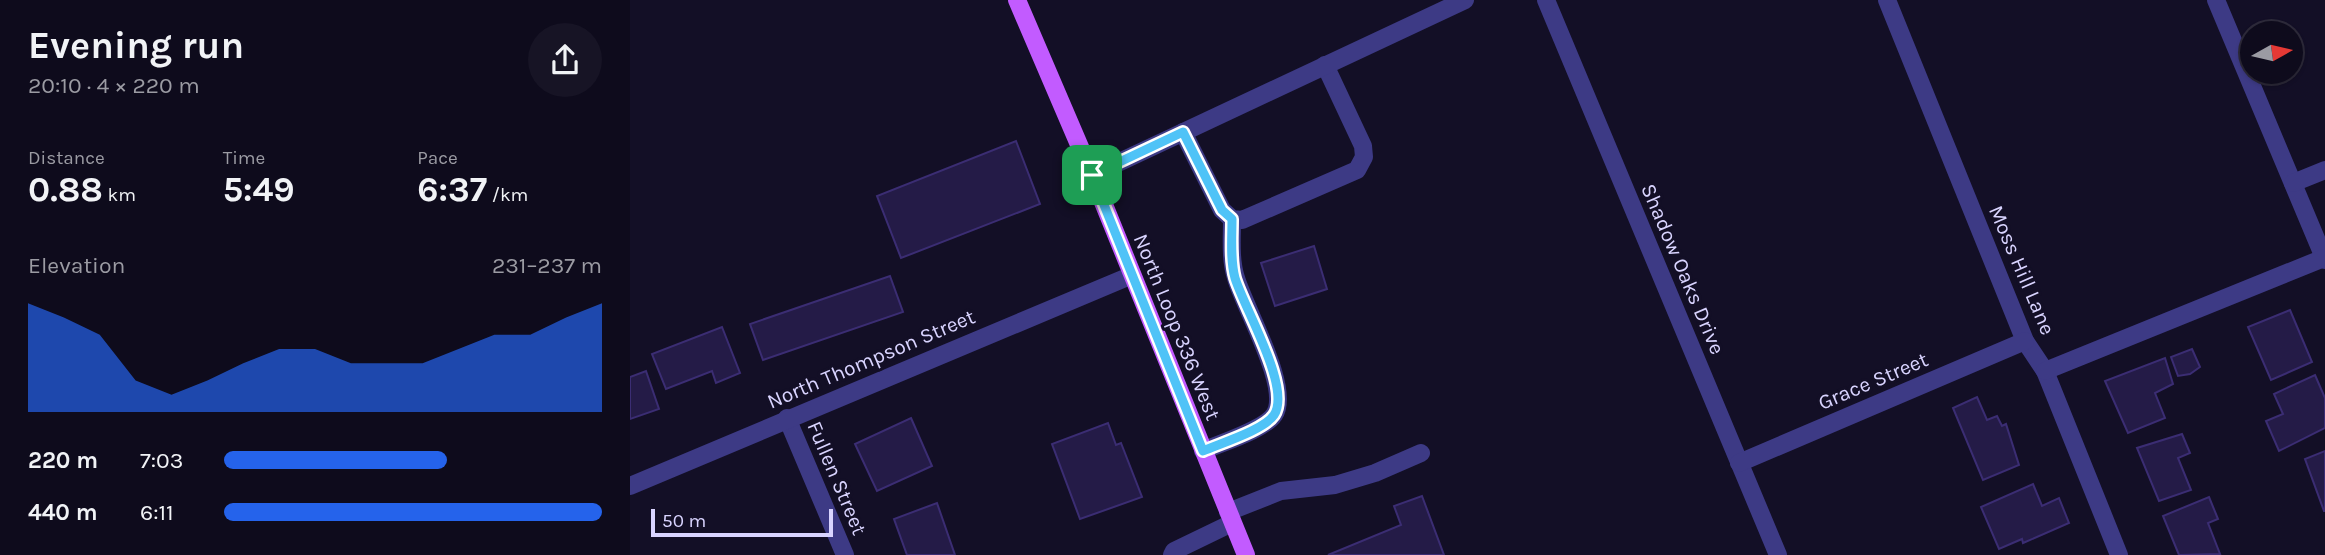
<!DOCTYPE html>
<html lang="en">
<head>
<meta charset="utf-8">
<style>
	body { margin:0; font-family:Karla,sans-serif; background:#171425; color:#f1f3f6; height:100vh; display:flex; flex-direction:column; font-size:26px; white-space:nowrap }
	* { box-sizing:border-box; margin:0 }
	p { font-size:23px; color:#9b9ba3 }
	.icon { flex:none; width:38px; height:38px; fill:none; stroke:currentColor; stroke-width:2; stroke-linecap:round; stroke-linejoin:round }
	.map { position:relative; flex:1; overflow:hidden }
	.panel { display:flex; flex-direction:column; background:#0e0b1c; width:630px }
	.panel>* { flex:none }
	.needle { width:46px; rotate:82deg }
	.fabs { position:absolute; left:1610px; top:21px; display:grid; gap:14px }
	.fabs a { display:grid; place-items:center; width:63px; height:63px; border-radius:50%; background:#0e0b1c; box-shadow:0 2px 5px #0004,0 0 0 2px #2e2b3b; font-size:35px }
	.scale { position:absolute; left:21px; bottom:18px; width:182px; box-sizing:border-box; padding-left:7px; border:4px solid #d9d4ff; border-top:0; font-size:19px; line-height:24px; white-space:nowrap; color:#d9d4ff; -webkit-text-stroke:5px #130f26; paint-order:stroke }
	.pin { position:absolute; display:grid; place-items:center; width:60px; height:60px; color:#fff; margin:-30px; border-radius:14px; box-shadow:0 4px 10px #0006 }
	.round { display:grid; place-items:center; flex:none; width:74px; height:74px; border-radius:37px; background:#171425 }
	.summary { display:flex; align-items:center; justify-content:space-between; height:119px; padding:0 28px }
	h1 { font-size:38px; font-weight:700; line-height:52px }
	.metrics { display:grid; grid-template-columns:repeat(3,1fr); gap:10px; height:119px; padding:7px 28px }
	.metrics div { display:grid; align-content:center }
	.metrics b { font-size:35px; font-weight:700 }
	.metrics small { font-size:19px; font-weight:400 }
	.metrics p { font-size:19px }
	.chart { height:196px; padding:14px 28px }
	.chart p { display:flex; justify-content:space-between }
	.chart svg { width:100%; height:126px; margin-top:7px; fill:#2563eb; opacity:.7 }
	ul { padding:0 28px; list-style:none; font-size:23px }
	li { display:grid; grid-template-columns:112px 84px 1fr; align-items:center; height:52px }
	li i { height:18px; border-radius:9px; background:#2563eb }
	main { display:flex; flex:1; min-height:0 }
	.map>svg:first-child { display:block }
	.building { fill:#241b47; stroke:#3b2d73; stroke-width:2 }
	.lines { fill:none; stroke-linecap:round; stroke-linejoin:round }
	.minor { stroke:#3d3a85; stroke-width:18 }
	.major { stroke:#c25bff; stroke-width:18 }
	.route-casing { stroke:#fff; stroke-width:14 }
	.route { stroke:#4fc3f7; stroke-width:9 }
	.labels { text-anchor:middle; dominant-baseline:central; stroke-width:6; stroke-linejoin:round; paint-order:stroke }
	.street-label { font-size:21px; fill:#d9d4ff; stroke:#130f26 }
</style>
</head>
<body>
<main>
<section class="panel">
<div class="summary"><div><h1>Evening run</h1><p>20:10 · 4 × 220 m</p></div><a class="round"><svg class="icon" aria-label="share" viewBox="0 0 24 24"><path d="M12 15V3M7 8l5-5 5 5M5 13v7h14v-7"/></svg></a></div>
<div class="metrics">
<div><p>Distance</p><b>0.88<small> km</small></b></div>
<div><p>Time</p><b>5:49</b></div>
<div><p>Pace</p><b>6:37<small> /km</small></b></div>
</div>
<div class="chart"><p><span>Elevation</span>231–237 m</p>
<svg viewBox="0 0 160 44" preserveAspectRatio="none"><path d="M0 44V6L10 11L20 17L30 33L40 38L50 33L60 27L70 22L80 22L90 27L100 27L110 27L120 22L130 17L140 17L150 11L160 6V44z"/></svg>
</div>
<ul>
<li><b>220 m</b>7:03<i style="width:59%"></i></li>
<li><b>440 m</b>6:11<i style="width:100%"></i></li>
</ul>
</section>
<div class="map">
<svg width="1695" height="555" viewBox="0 0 1695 555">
	<rect width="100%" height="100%" fill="#130f26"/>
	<!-- building -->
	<g class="building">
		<polygon points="386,141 410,204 271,258 247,196"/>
		<polygon points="684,246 697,289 645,306 631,263"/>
		<polygon points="260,276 273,312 133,360 120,324"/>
		<polygon points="1660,310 1682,362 1641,380 1618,327"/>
		<polygon points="92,327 110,373 86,383 82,371 36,389 22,354"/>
		<polygon points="1562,349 1570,367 1560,374 1548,376 1541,357"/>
		<polygon points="1535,358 1543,384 1525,393 1535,418 1498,433 1475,381"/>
		<polygon points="16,371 29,409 0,419 0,377"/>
		<polygon points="1685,375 1695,398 1695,428 1649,451 1636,421 1653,414 1644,394"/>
		<polygon points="1347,397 1357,420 1367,416 1372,426 1376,424 1389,465 1353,480 1323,408"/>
		<polygon points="281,418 302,466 247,491 225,444"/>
		<polygon points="478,423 486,445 491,443 512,497 450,519 422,444"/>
		<polygon points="1552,434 1560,453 1548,458 1561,490 1529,501 1507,448"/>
		<polygon points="1695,451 1695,511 1694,511 1675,459"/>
		<polygon points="1403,484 1412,506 1429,498 1439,523 1393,543 1392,539 1369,549 1351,507"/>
		<polygon points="792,496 814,555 698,555 771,525 764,506"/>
		<polygon points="1579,497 1588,519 1578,523 1590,554 1549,555 1533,516"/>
		<polygon points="307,503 325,555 277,555 264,519"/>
	</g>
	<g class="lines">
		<!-- minor -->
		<g class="minor">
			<polyline points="916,0 1148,555"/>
			<polyline points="1257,0 1395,341 1415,371 1489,555"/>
			<polyline points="1586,0 1695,260"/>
			<polyline points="553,132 592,210 602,219 612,220 727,170 734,157 733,146 695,65"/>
			<polyline points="462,175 835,0"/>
			<polyline points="1663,183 1695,170"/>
			<polyline points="1415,371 1694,258"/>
			<polyline points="157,418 215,555"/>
			<path d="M 573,451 C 590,443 634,430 644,415 C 662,389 614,307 606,278 C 600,260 602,238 602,219"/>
			<polyline points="1109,463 1395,341"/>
			<polyline points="0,486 500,276"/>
			<polyline points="598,512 651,491 705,485 745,473 791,453"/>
			<polyline points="542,555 544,551 602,523"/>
		</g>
		<!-- major -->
		<polyline class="major" points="387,0 462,175 616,555"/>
	</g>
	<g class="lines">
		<defs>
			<path id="route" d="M 553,132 L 592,210 L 602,219 C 602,238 600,260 605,278 C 614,308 662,388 644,415 C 634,430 591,443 573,451 L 462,175 Z"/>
		</defs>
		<!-- route casing -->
		<use href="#route" class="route-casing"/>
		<!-- route -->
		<use href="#route" class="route"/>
	</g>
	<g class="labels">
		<!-- street labels -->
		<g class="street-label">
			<text transform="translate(1053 269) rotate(67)">Shadow Oaks Drive</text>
			<text transform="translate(1392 270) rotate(67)">Moss Hill Lane</text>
			<text transform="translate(547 327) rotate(68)">North Loop 336 West</text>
			<text transform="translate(241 359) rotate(-23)">North Thompson Street</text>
			<text transform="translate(1243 381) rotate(-23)">Grace Street</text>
			<text transform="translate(207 478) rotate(67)">Fullen Street</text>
		</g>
	</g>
</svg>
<div class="fabs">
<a><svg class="needle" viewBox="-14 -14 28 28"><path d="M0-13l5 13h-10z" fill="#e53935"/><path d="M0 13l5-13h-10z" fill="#9b9ba3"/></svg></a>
</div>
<div class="scale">50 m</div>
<div class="pin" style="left:462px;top:175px;background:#1e9e55"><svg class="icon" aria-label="arrive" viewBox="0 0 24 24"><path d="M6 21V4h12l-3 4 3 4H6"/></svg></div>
</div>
</main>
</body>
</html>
